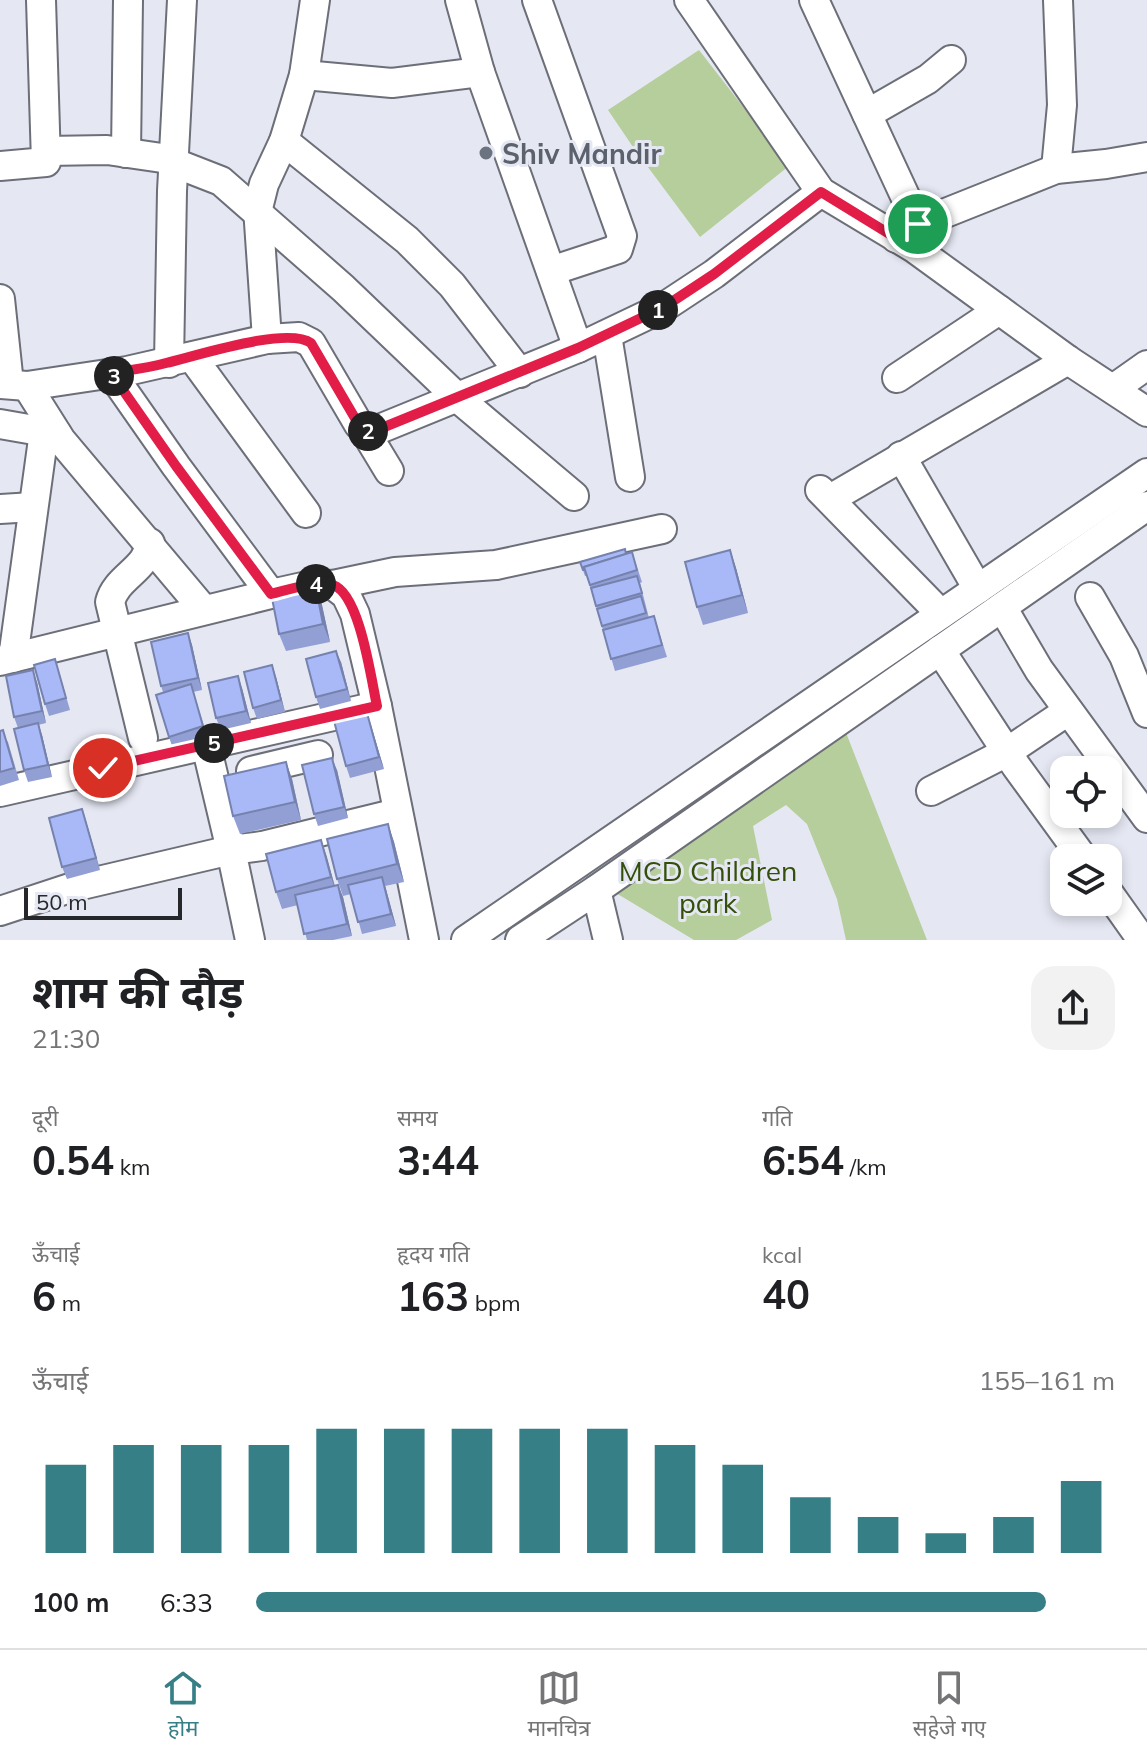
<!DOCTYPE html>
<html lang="hi">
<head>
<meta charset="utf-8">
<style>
	body { margin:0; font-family:Mulish,"Noto Sans Devanagari",sans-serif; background:#f2f2f2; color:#202124; height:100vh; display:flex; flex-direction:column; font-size:30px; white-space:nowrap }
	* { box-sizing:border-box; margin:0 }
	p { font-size:26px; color:#757577 }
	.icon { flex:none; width:44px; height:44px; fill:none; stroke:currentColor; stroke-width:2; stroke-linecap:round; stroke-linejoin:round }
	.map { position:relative; height:940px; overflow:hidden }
	.side { display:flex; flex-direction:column; background:#fff; flex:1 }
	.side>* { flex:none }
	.controls { position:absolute; left:1050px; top:756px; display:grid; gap:16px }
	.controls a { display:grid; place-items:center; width:72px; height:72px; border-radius:16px; background:#fff; box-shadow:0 4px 12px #0003; font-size:40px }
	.scale { position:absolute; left:24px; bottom:20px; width:158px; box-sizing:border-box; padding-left:8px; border:4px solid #26272b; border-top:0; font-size:22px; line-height:28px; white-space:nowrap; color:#26272b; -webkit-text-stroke:6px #e5e8f3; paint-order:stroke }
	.pin { position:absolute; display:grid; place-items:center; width:68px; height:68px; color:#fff; margin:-34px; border:4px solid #fff; border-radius:50%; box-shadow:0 2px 8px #0007 }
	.km { position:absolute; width:40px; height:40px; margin:-20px; border-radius:50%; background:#222; color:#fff; font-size:22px; line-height:40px; text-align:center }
	.round { display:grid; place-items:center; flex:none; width:84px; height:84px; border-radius:24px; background:#f2f2f2 }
	.headline { display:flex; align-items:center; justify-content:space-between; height:136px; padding:0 32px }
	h1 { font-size:44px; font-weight:700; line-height:60px }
	.stats { display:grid; grid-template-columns:repeat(3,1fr); gap:12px; height:136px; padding:8px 32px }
	.stats div { display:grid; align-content:center }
	.stats b { font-size:40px; font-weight:700 }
	.stats small { font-size:22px; font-weight:400 }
	.stats p { font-size:22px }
	.chart { height:224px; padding:16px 32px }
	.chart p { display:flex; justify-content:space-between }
	.chart svg { width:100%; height:144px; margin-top:8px; stroke:#377f87; stroke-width:6 }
	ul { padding:0 32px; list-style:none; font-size:26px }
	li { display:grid; grid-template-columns:128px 96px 1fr; align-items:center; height:60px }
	li i { height:20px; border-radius:10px; background:#377f87 }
	.dock { display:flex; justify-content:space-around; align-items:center; height:112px; border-top:2px solid #e0e0e0; background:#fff; font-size:22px; color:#757577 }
	.dock a { display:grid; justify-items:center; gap:4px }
	.dock .selected { color:#377f87 }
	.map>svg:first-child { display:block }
	.green { fill:#b5ce9b }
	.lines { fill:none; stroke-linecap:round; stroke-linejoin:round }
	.minor-casing { stroke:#6c6e78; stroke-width:32 }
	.minor { stroke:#fff; stroke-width:28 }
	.wall { fill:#919fd5 }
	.shaded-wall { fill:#7682ae }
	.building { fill:#a9b9f8; stroke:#7682ae; stroke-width:2 }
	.route-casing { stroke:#fff; stroke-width:16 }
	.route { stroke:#e11d48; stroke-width:10 }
	.worship-dot { fill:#6b7280; stroke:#e5e8f3; stroke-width:3 }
	.labels { text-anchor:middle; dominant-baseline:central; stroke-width:6; stroke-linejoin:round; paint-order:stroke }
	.worship-label { font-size:28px; font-weight:bold; fill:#5b616d; stroke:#e5e8f3; text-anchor:start }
	.park-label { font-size:28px; fill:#344f09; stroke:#e5e8f3 }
</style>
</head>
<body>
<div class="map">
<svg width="1147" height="940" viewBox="0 0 1147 940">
	<rect width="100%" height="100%" fill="#e5e8f3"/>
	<!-- green -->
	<g class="green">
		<polygon points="699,50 789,166 700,237 633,147 608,110"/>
		<polygon points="843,725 927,940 846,940 837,899 807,824 786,805 753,826 772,920 736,940 694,940 611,890"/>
	</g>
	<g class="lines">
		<defs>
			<g id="minor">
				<polyline points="460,0 480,72 578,348"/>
				<polyline points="537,0 622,236 618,249 551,271"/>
				<polyline points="689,0 821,192 914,248 1068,360 1147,412"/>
				<polyline points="814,0 918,224"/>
				<polyline points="304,75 392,83 480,72"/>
				<polyline points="867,114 928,79 951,60"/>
				<polyline points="284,141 407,240 452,285 520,373"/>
				<polyline points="46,151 107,150 162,158 221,181 343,288 459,399 574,496"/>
				<polyline points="126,153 128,0"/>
				<polyline points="0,166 46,162 41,0"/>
				<polyline points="1056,169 1062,105 1058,0"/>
				<polyline points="896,238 918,224 1056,169 1106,164 1147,157"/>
				<polyline points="0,299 9,384"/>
				<polyline points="607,335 630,477"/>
				<polyline points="267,339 258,208 264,184 284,141 304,75 315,0"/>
				<polyline points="192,357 306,513"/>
				<polyline points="169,363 172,191 182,0"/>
				<polyline points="111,373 176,466 271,594"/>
				<polyline points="897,378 999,310"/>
				<polyline points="0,384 27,386 127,371 267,339 299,337 311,343 359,425 372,432 578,348 664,307 714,274 821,192"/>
				<polyline points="27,386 61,440 204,610"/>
				<polyline points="1113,389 1147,365"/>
				<polyline points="0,424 57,434"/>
				<polyline points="363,428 389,471"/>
				<polyline points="901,456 978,589"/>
				<polyline points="820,490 941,614"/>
				<polyline points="830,499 1068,360"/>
				<polyline points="0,509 33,507"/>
				<polyline points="333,585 395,572 496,565 662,529"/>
				<polyline points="1090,597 1124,656 1147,713"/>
				<polyline points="1002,607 1039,670 1147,818"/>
				<polyline points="940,650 1016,766 1083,858"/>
				<polyline points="13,658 44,432"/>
				<polyline points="0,661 271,594 316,584 333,585 346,595 355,614 377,706 424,940"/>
				<path d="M 143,738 L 110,602 C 116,577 148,569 150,543"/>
				<polyline points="251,771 318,755"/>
				<polyline points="931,791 1007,752 1068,711"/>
				<polyline points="0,792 377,706"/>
				<polyline points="596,890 608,940"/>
				<polyline points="1108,892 1142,940"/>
				<polyline points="0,911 73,887 231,850 206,745"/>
				<polyline points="250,940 231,850 262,846 397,813"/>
				<polyline points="466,940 1147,473"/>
				<polyline points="520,940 596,890 1147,506"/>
			</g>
		</defs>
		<!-- minor casing -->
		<use href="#minor" class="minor-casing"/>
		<!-- minor -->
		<use href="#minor" class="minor"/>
	</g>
	<!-- wall -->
	<g class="wall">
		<polygon points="730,550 736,568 748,613 703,625 697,607"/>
		<polygon points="632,552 642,582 640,583 649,618 654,616 667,657 615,671 587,576 585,576 580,562"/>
		<polygon points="320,596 330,642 286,651 279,634"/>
		<polygon points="188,633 192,645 202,690 193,692 208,738 173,749 169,737 163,692 161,686"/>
		<polygon points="55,659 70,710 49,716 45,704"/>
		<polygon points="341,662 351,701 320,709 316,697"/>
		<polygon points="276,677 285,712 257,719 253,708"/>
		<polygon points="37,682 46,723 38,725 42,735 52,777 28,782 24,770 18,728 14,717"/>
		<polygon points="242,688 251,723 221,730 216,718"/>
		<polygon points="367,713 384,769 350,778 346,766"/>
		<polygon points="0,731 8,742 19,780 0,786"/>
		<polygon points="286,762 292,779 301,820 240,834 233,816"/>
		<polygon points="337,770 348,818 318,826 314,814"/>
		<polygon points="86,821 100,870 67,879 62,867"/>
		<polygon points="388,824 394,842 404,882 385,886 396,926 362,934 351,894 343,896 337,879"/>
		<polygon points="321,840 335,886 338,885 343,897 352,936 333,940 307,940 298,905 282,909 276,892"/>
	</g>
	<!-- shaded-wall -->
	<g class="shaded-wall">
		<polygon points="730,550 736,568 748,613 742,595"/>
		<polygon points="314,578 320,596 330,642 323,624"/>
		<polygon points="188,633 192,645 202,690 198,678"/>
		<polygon points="336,651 341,662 351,701 347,689"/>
		<polygon points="272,665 276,677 285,712 281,700"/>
		<polygon points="33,670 37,682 46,723 42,711"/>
		<polygon points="238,676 242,688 251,723 246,711"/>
		<polygon points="367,713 371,725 384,769 379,757"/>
		<polygon points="38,723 42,735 52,777 48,765"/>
		<polygon points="332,758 337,770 348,818 344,807"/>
		<polygon points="286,762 292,779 301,820 295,802"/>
		<polygon points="82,809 86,821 100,870 96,858"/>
		<polygon points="388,824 394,842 404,882 397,864"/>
		<polygon points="321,840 327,857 337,895 331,877"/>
		<polygon points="382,877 386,889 396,926 391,914"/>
		<polygon points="338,885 343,897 352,936 347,924"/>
	</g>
	<!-- building -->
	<g class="building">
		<polygon points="625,549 626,554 584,567 585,570 583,570 580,562"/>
		<polygon points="730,550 742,595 697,607 685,562"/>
		<polygon points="632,552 637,570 590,585 584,567"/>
		<polygon points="637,576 642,593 596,606 591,588"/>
		<polygon points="314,578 323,624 279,634 270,588"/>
		<polygon points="641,596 646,613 602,626 597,609"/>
		<polygon points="654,616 662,645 611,659 603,630"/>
		<polygon points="188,633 198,678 161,686 151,642"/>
		<polygon points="336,651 347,689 316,697 306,659"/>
		<polygon points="55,659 66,698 45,704 34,665"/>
		<polygon points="272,665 281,700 253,708 244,672"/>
		<polygon points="33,670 42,711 14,717 6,676"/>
		<polygon points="238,676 246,711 216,718 208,683"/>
		<polygon points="191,684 203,726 169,737 156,695"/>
		<polygon points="367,713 379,757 346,766 334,721"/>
		<polygon points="38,723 48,765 24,770 14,729"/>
		<polygon points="3,730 14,768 0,772 0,731"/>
		<polygon points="332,758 344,807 314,814 302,765"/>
		<polygon points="286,762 295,802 233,816 224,776"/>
		<polygon points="82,809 96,858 62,867 49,818"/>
		<polygon points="388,824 397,864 337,879 327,839"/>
		<polygon points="321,840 331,877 276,892 266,854"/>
		<polygon points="382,877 391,914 358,922 348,885"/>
		<polygon points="338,885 347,924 304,934 295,895"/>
	</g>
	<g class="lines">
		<defs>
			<path id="route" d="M 103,768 L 377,706 C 371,679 360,594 333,585 C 315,580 288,590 271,594 L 176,466 L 111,373 C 130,370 148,368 166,363 C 196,356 287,326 311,343 L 359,425 L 372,432 L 578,348 L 664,307 L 714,274 L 821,192 L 896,238 L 918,224"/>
		</defs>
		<!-- route casing -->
		<use href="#route" class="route-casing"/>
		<!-- route -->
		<use href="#route" class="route"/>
	</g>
	<!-- markers -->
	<circle class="worship-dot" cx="486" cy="153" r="8"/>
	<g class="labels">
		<!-- worship labels -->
		<g class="worship-label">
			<text x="502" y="153">Shiv Mandir</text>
		</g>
		<!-- park labels -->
		<g class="park-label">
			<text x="708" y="870">MCD Children<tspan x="708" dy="32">park</tspan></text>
		</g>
	</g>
</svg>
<div class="controls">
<a><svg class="icon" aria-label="locate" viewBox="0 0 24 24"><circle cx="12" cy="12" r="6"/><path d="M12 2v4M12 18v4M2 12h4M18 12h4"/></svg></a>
<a><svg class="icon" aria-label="layers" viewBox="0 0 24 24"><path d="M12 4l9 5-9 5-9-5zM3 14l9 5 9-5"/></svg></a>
</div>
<div class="scale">50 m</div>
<div class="pin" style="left:918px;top:224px;background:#1e9e55"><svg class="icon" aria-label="arrive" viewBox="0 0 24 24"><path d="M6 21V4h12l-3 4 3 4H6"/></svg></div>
<div class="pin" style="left:103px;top:768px;background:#d93025"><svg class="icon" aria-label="check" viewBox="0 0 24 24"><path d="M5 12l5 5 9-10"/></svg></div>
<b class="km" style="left:658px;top:310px">1</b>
<b class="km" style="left:368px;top:431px">2</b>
<b class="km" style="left:114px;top:376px">3</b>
<b class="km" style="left:316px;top:584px">4</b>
<b class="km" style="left:214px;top:743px">5</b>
</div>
<section class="side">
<div class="headline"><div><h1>शाम की दौड़</h1><p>21:30</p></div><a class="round"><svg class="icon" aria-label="share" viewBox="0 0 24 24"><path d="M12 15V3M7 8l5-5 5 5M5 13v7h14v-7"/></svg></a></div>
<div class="stats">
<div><p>दूरी</p><b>0.54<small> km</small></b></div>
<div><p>समय</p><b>3:44</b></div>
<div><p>गति</p><b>6:54<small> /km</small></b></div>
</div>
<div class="stats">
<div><p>ऊँचाई</p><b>6<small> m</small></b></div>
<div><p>हृदय गति</p><b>163<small> bpm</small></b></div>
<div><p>kcal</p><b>40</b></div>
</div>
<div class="chart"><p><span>ऊँचाई</span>155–161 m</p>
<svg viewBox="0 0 160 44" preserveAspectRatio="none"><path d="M5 44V17M15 44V11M25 44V11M35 44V11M45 44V6M55 44V6M65 44V6M75 44V6M85 44V6M95 44V11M105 44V17M115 44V27M125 44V33M135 44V38M145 44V33M155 44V22"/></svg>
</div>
<ul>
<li><b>100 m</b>6:33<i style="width:92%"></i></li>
</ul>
</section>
<nav class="dock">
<a class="selected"><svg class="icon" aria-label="home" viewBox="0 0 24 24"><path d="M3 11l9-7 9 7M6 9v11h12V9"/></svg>होम</a>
<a><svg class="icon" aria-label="map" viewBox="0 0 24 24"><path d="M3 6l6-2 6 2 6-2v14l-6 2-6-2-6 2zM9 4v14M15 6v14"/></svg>मानचित्र</a>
<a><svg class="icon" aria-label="saved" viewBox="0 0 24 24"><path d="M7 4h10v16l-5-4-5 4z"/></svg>सहेजे गए</a>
</nav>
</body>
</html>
